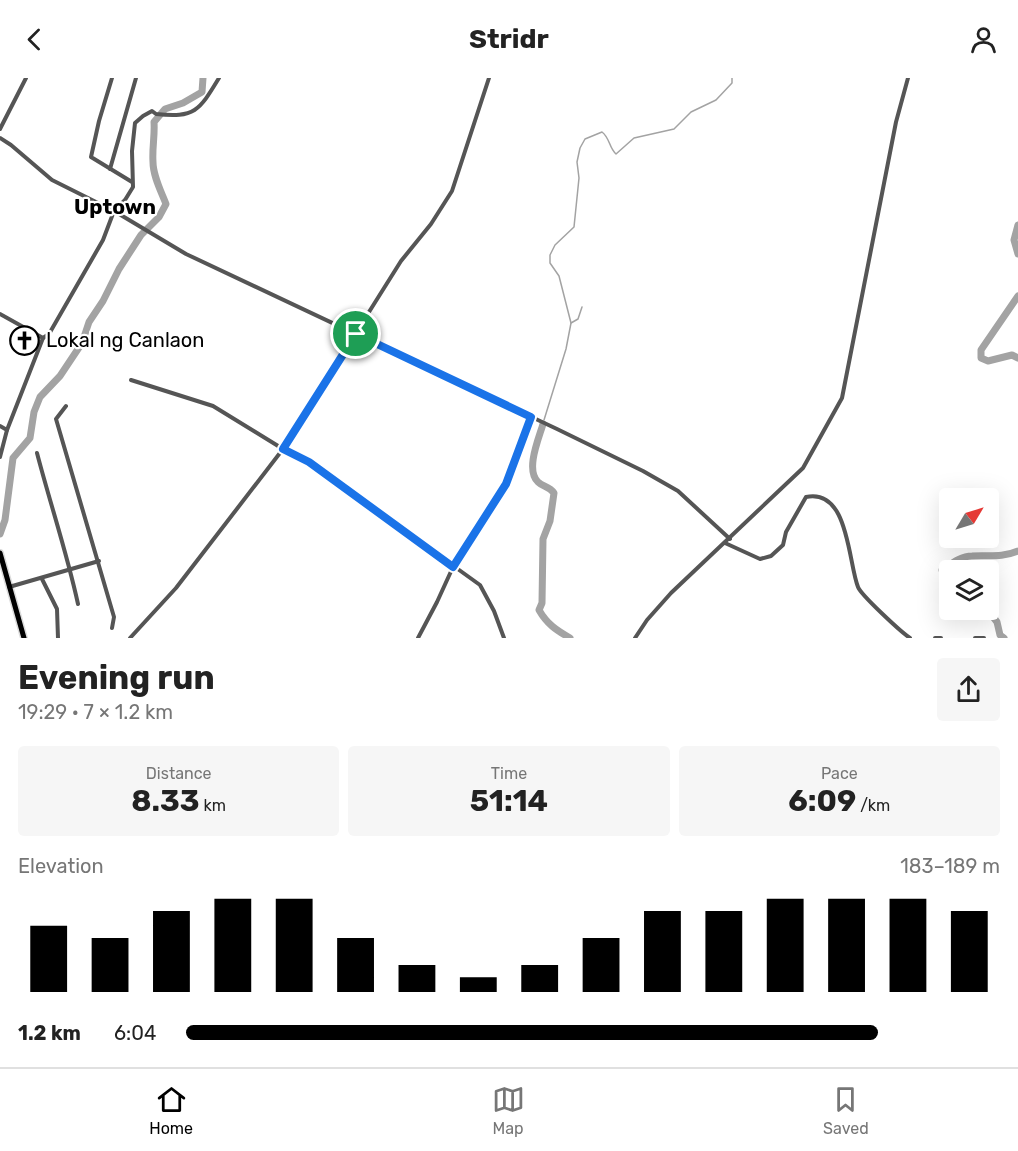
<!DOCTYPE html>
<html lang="en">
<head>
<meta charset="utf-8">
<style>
	body { margin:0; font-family:Rubik,sans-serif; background:#f6f6f6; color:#222; height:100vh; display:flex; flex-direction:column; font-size:22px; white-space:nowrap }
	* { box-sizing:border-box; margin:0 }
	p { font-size:20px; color:#767676 }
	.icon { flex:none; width:33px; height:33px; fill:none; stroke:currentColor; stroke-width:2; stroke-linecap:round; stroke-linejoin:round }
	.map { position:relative; height:560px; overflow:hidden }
	.drawer { display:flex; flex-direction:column; background:#fff; flex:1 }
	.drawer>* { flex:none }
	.needle { width:39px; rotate:52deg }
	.buttons { position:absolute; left:939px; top:410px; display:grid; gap:12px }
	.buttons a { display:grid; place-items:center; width:60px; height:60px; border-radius:6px; background:#fff; box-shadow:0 6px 24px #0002; font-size:30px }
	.pin { position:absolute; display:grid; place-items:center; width:51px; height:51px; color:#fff; margin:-26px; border:3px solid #fff; border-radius:50%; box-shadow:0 2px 6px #0007 }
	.round { display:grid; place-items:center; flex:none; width:63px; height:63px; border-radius:6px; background:#f6f6f6 }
	.overview { display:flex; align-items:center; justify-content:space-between; height:102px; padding:0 18px }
	h1 { font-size:33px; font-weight:700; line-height:45px }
	.metrics { display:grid; grid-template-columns:repeat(3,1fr); gap:9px; height:102px; padding:6px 18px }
	.metrics div { display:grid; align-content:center; border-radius:6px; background:#f6f6f6; text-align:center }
	.metrics b { font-size:30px; font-weight:700 }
	.metrics small { font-size:16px; font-weight:400 }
	.metrics p { font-size:16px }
	.chart { height:168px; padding:12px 18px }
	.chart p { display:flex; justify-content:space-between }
	.chart svg { width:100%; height:108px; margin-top:6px; stroke:#000; stroke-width:6 }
	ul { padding:0 18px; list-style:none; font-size:20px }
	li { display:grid; grid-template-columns:96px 72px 1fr; align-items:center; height:45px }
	li i { height:15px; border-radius:8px; background:#000 }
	header { display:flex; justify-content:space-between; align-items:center; height:78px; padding:0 18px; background:#fff; font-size:27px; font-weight:700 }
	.menu { display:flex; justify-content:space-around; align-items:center; height:84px; border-top:2px solid #e0e0e0; background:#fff; font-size:16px; color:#767676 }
	.menu a { display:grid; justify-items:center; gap:3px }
	.menu .current { color:#000 }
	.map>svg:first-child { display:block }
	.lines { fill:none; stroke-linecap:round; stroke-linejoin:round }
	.stream { stroke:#a3a3a3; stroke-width:1.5 }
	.river { stroke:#a3a3a3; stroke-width:7 }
	.major-casing { stroke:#dbdbdb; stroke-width:8 }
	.minor { stroke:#555; stroke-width:4 }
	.major { stroke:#000; stroke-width:5 }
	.route-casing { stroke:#fff; stroke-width:12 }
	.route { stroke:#1a73e8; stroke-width:8 }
	.labels { text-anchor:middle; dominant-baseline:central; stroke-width:4.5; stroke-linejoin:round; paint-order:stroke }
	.poi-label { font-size:20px; fill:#000; stroke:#fff; text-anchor:start }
	.neighbourhood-label { font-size:21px; font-weight:bold; fill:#000; stroke:#fff }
</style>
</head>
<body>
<header><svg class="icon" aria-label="back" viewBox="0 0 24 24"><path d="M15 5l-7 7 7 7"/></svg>Stridr<svg class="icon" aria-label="person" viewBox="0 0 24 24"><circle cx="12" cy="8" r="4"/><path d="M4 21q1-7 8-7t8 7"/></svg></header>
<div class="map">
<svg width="1018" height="560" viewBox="0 0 1018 560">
	<rect width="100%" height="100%" fill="#fff"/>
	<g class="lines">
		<!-- stream -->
		<g class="stream">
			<path d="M 571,245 L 559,198 L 550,185 L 550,177 L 555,167 L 574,149 L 579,100 L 577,84 L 580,70 L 585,61 L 602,54 C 610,60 609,70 616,76 L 634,60 L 674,51 L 691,34 L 716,22 L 732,5 L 732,0"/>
			<polyline points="544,342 566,271 571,245 578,241 582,229"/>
		</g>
		<!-- river -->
		<g class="river">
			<polyline points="1018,147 1014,162 1018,176"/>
			<polyline points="1018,218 981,272 981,280 988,283 1012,277 1018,280"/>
			<path d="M 543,346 C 539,360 525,392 538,404 C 543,409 549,408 554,415 L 550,443 L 543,461 L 542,525 L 539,532 C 547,546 556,552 570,560"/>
			<path d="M 0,456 L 5,442 L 13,380 L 30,360 L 34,334 L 40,319 L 60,298 L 82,265 L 89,244 L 103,223 L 119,191 L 141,157 L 159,139 L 166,126 C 161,113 153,98 153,84 C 152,70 155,57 154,44 L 165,31 L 183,25 L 202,14 L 203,0"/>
			<path d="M 950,510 L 946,508 L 942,492 C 951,486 961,478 972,478 C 988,477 1002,480 1018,473"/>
			<polyline points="987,531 997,544 1000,557 1004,560"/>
		</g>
		<defs>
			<polyline id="major" points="0,475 24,560"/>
		</defs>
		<!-- major casing -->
		<use href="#major" class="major-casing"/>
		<!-- minor -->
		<g class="minor">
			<polyline points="112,0 99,43 91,79 132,104"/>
			<polyline points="0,51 26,0"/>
			<polyline points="0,60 11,67 52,102 114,133 186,176 557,351 643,393 678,413 730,461"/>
			<polyline points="110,91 136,0"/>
			<polyline points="0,236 43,260"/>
			<polyline points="131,302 213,328 283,371 309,384 480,507 494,533 504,560"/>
			<polyline points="66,328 56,341 114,539 112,550"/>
			<polyline points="0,348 7,352 0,379"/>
			<path d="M 7,352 L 43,260 L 49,256 L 103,162 L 114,133 L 125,122 L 133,109 L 132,73 L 135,45 L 143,38 L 152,33 L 156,36 C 195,40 199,33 219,0"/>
			<path d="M 37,375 C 50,425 67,475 78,526"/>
			<path d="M 725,465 L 760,481 L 771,478 L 783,467 L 786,454 L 806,419 C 849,410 848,484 858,509 C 861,517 901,554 910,560"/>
			<polyline points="42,501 57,531 58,560"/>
			<polyline points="9,509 99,483"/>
			<polyline points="130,560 176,510 283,371 401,183 431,146 452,113 489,0"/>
			<polyline points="418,560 437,524 453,489 506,406 531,339"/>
			<polyline points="635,560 647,542 671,515 803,390 842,320 896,44 908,0"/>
			<polyline points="935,560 941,560"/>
			<polyline points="975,560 984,560"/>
		</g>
		<!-- major -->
		<use href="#major" class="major"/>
	</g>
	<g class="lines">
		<defs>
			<polygon id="route" points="356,256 531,339 506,406 453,489 309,384 283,371"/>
		</defs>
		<!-- route casing -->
		<use href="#route" class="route-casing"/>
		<!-- route -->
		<use href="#route" class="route"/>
	</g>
	<!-- icons -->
	<defs>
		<symbol id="church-ring" viewBox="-11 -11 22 22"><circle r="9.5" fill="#fff" stroke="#000" stroke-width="1.5"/><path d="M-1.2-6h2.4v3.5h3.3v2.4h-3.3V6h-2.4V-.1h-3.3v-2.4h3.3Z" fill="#000"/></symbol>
	</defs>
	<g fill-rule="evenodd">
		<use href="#church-ring" x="8" y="246" width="33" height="33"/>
	</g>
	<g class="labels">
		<!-- poi labels -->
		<g class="poi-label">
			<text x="46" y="262">Lokal ng Canlaon</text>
		</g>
		<!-- neighbourhood labels -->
		<g class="neighbourhood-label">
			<text x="115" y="128">Uptown</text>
		</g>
	</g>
</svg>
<div class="buttons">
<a><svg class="needle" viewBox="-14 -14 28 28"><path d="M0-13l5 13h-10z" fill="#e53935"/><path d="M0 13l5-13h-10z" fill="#767676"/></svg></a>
<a><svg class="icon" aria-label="layers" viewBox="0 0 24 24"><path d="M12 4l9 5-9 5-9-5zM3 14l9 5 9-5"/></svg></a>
</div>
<div class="pin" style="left:356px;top:256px;background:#1e9e55"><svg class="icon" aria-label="arrive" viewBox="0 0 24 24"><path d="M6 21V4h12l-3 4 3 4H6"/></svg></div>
</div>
<section class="drawer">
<div class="overview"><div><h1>Evening run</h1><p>19:29 · 7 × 1.2 km</p></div><a class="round"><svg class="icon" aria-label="share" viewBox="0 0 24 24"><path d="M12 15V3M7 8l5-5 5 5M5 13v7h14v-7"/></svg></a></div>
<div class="metrics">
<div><p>Distance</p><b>8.33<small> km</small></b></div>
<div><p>Time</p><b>51:14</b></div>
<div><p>Pace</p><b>6:09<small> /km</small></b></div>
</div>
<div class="chart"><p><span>Elevation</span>183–189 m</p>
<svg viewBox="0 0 160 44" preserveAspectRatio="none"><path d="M5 44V17M15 44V22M25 44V11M35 44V6M45 44V6M55 44V22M65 44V33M75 44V38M85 44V33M95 44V22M105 44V11M115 44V11M125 44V6M135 44V6M145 44V6M155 44V11"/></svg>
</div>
<ul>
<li><b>1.2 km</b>6:04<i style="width:85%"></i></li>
</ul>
</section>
<nav class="menu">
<a class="current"><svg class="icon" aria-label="home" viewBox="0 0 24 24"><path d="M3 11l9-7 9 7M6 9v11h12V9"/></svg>Home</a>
<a><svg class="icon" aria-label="map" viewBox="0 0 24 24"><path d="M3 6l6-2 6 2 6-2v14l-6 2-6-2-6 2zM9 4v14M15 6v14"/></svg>Map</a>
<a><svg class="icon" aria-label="saved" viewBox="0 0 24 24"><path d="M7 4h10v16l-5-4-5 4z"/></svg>Saved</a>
</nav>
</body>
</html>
